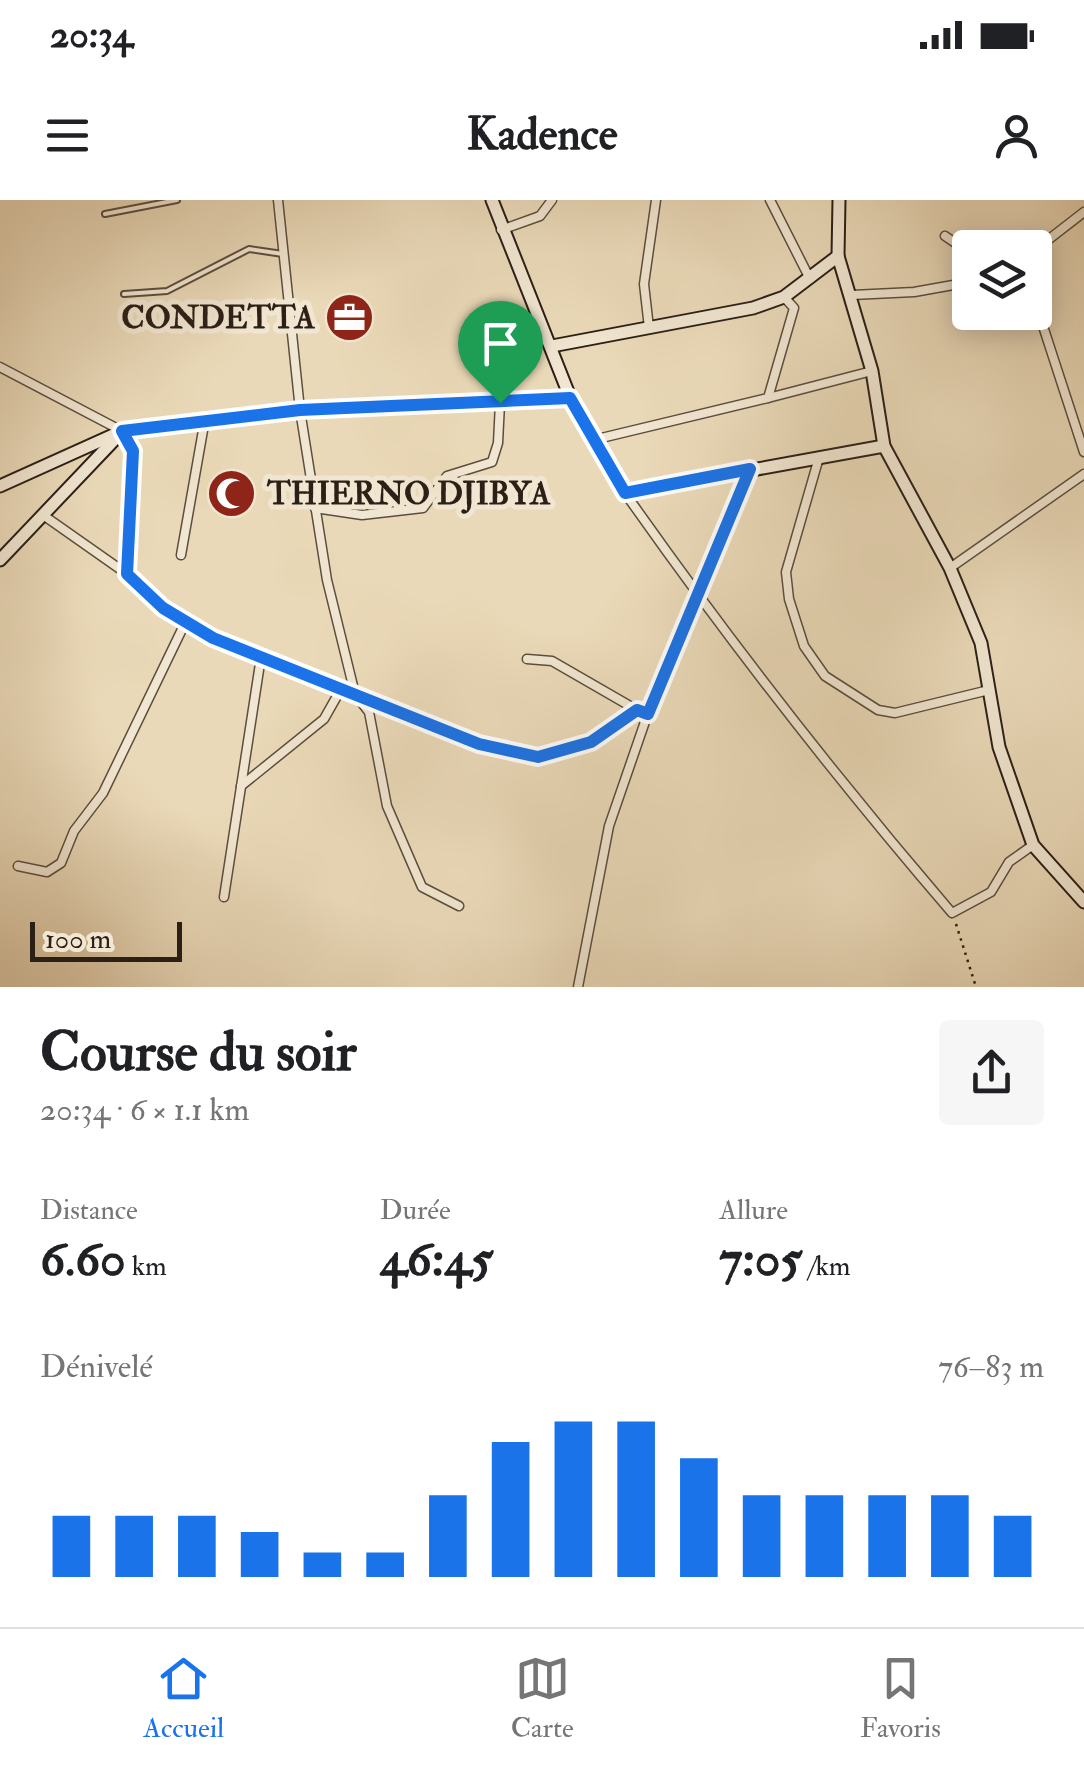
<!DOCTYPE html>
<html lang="fr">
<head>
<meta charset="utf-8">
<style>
	body { margin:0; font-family:"IM FELL Double Pica",serif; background:#f6f6f6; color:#202124; height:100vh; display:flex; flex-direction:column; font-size:38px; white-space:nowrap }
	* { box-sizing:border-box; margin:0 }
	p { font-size:32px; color:#757577 }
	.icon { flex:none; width:55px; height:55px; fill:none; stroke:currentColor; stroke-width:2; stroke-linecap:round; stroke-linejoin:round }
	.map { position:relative; height:787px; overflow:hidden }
	.panel { display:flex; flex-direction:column; background:#fff; flex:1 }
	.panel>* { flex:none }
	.fabs { position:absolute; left:952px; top:30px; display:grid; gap:20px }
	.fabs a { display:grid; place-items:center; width:100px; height:100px; border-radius:10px; background:#fff; box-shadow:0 5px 25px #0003; font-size:50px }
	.scale { position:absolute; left:30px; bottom:25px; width:152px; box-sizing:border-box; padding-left:10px; border:5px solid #2b1f16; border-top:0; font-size:28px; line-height:35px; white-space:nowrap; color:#2b1f16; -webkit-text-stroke:8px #f1e6d1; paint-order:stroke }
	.pin { position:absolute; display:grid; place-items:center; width:85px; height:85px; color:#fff; margin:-102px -42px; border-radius:50% 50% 50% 0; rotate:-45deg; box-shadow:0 0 10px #0007 }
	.pin .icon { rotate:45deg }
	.round { display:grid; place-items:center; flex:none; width:105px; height:105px; border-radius:10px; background:#f6f6f6 }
	.head { display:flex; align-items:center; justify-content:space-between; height:170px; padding:0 40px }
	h1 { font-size:55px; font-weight:700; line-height:75px }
	.metrics { display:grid; grid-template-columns:repeat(3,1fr); gap:15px; height:170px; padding:10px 40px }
	.metrics div { display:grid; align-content:center }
	.metrics b { font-size:50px; font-weight:700 }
	.metrics small { font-size:28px; font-weight:400 }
	.metrics p { font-size:28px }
	.chart { height:280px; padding:20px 40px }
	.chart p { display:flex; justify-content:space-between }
	.chart svg { width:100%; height:180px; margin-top:10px; stroke:#1a73e8; stroke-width:6 }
	.status { display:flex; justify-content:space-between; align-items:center; height:70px; padding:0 50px; background:#fff; direction:ltr }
	.status svg { height:28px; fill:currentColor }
	header { display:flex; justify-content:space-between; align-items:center; height:130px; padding:0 40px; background:#fff; font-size:45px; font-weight:700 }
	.dock { display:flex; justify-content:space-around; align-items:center; height:140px; border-top:2px solid #e0e0e0; background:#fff; font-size:28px; color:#757577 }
	.dock a { display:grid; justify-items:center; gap:5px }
	.dock .on { color:#1a73e8 }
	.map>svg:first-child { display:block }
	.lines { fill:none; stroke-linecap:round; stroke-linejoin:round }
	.lane-casing { stroke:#5b4e3e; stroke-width:8 }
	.street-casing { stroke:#5b4e3e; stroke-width:11 }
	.secondary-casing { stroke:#2b1f16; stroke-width:15 }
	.path { stroke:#2b1f16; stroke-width:2.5; stroke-dasharray:2.5 5; stroke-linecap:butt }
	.lane { stroke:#f1e6d1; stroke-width:4 }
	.street { stroke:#f1e6d1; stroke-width:8 }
	.secondary { stroke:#f1e6d1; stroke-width:11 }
	.route-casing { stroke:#fff; stroke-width:20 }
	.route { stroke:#1a73e8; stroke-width:12 }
	.labels { text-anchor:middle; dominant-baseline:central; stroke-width:10; stroke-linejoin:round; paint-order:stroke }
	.poi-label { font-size:32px; font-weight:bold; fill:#2b1f16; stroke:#f1e6d1; text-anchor:end }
</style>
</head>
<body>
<div class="status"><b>20:34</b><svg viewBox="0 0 49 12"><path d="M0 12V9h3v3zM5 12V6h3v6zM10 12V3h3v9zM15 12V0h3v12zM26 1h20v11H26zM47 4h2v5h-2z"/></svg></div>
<header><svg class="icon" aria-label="menu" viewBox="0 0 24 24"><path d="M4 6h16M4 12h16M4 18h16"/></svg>Kadence<svg class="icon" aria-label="person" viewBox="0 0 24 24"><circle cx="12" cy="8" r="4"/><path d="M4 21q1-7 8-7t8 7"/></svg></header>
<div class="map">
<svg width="1084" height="787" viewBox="0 0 1084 787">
	<rect width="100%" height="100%" fill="#ead9b8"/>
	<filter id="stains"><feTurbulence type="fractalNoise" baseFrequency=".002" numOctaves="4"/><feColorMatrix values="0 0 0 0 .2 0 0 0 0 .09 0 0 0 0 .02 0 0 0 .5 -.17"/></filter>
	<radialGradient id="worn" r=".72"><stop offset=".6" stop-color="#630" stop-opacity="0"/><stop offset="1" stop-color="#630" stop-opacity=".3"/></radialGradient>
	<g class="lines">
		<defs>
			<g id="lane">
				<polyline points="105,14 177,0"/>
				<polyline points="124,94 167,91 249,49 283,54"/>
			</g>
			<g id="street">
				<polyline points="278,0 300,210 327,380 355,494 369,512 387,606 422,687 459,706"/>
				<polyline points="770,0 810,79"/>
				<polyline points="501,30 540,16 552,0"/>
				<polyline points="945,36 970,53"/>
				<polyline points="1035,50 1084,12"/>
				<polyline points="852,95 914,92 970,82"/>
				<polyline points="1033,112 1042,123 1084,252"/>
				<polyline points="649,128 644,84 656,0"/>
				<polyline points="0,167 122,231 133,251 127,374 163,408 213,438 479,544 537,557 591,543 637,510 648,513"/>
				<polyline points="768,198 872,171"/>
				<polyline points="593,240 768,198 794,108 784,97"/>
				<polyline points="818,261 786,372 789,399 804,446 825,476 878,510 895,513 989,490"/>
				<path d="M 625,293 C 727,438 836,578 952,713 L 991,692 L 1009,662 L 1033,645"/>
				<polyline points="315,308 362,315 423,308 447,276 492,262 498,243 500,203"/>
				<polyline points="43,315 127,374"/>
				<polyline points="181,355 205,219"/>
				<polyline points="950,368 1084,274"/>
				<polyline points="527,459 552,461 637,510"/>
				<polyline points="241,586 324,519 341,489"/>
				<polyline points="18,666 47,672 61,663 74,631 103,593 186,421"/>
				<polyline points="224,697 261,457"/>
				<polyline points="578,787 609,626 648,513 751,269"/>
			</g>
			<g id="secondary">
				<polyline points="492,0 570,197 625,293 884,246"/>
				<polyline points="838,56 872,171 884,246 950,368 981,443 999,547 1033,645 1084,702"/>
				<polyline points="552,146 753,108 784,97 838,56 839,0"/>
				<polyline points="0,286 122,231 143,227 300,210 570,197"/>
				<polyline points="0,360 116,238"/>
			</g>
		</defs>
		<!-- lane casing -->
		<use href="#lane" class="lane-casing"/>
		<!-- street casing -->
		<use href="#street" class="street-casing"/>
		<!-- secondary casing -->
		<use href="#secondary" class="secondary-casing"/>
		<!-- path -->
		<polyline class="path" points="956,724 976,787"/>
		<!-- lane -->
		<use href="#lane" class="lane"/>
		<!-- street -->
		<use href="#street" class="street"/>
		<!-- secondary -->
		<use href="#secondary" class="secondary"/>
	</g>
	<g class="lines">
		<defs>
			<polygon id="route" points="570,198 625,293 750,269 648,514 637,510 591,542 538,557 479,544 213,438 163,408 127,374 133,251 122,231 300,210"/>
		</defs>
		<!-- route casing -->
		<use href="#route" class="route-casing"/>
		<!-- route -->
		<use href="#route" class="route"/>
	</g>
	<!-- icons -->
	<defs>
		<symbol id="office-disc" viewBox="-11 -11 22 22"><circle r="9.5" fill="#8f2418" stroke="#f1e6d1"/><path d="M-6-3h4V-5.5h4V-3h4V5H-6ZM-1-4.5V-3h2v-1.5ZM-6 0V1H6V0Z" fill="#fff"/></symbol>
		<symbol id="mosque-disc" viewBox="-11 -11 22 22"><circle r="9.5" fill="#8f2418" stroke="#f1e6d1"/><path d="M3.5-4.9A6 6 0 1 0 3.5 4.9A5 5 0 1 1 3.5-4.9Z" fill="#fff"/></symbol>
	</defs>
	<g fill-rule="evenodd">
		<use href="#office-disc" x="322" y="90" width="55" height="55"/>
		<use href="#mosque-disc" x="204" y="266" width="55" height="55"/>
	</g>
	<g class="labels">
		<!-- poi labels -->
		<g class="poi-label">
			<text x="315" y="118">CONDETTA</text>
			<text x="267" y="294" text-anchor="start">THIERNO DJIBYA</text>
		</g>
	</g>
	<rect width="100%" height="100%" filter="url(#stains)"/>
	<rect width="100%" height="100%" fill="url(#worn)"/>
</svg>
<div class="fabs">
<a><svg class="icon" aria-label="layers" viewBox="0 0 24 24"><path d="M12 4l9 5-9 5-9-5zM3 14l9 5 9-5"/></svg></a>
</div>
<div class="scale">100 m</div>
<div class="pin" style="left:500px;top:203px;background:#1e9e55"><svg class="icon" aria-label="arrive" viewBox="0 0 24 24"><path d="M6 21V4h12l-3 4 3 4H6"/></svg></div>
</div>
<section class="panel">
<div class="head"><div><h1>Course du soir</h1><p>20:34 · 6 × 1.1 km</p></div><a class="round"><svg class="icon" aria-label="share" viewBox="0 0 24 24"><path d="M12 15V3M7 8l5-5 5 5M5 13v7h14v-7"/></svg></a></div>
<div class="metrics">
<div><p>Distance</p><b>6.60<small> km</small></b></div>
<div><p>Durée</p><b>46:45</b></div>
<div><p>Allure</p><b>7:05<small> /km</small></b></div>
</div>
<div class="chart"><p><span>Dénivelé</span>76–83 m</p>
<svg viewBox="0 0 160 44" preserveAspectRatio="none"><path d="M5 44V29M15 44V29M25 44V29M35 44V33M45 44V38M55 44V38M65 44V24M75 44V11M85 44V6M95 44V6M105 44V15M115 44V24M125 44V24M135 44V24M145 44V24M155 44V29"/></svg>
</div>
</section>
<nav class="dock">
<a class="on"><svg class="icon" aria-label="home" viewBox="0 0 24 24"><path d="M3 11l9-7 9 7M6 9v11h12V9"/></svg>Accueil</a>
<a><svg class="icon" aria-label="map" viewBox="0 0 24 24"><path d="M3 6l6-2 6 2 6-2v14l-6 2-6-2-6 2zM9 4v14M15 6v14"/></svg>Carte</a>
<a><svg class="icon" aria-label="saved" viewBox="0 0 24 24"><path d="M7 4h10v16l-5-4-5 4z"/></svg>Favoris</a>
</nav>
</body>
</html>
